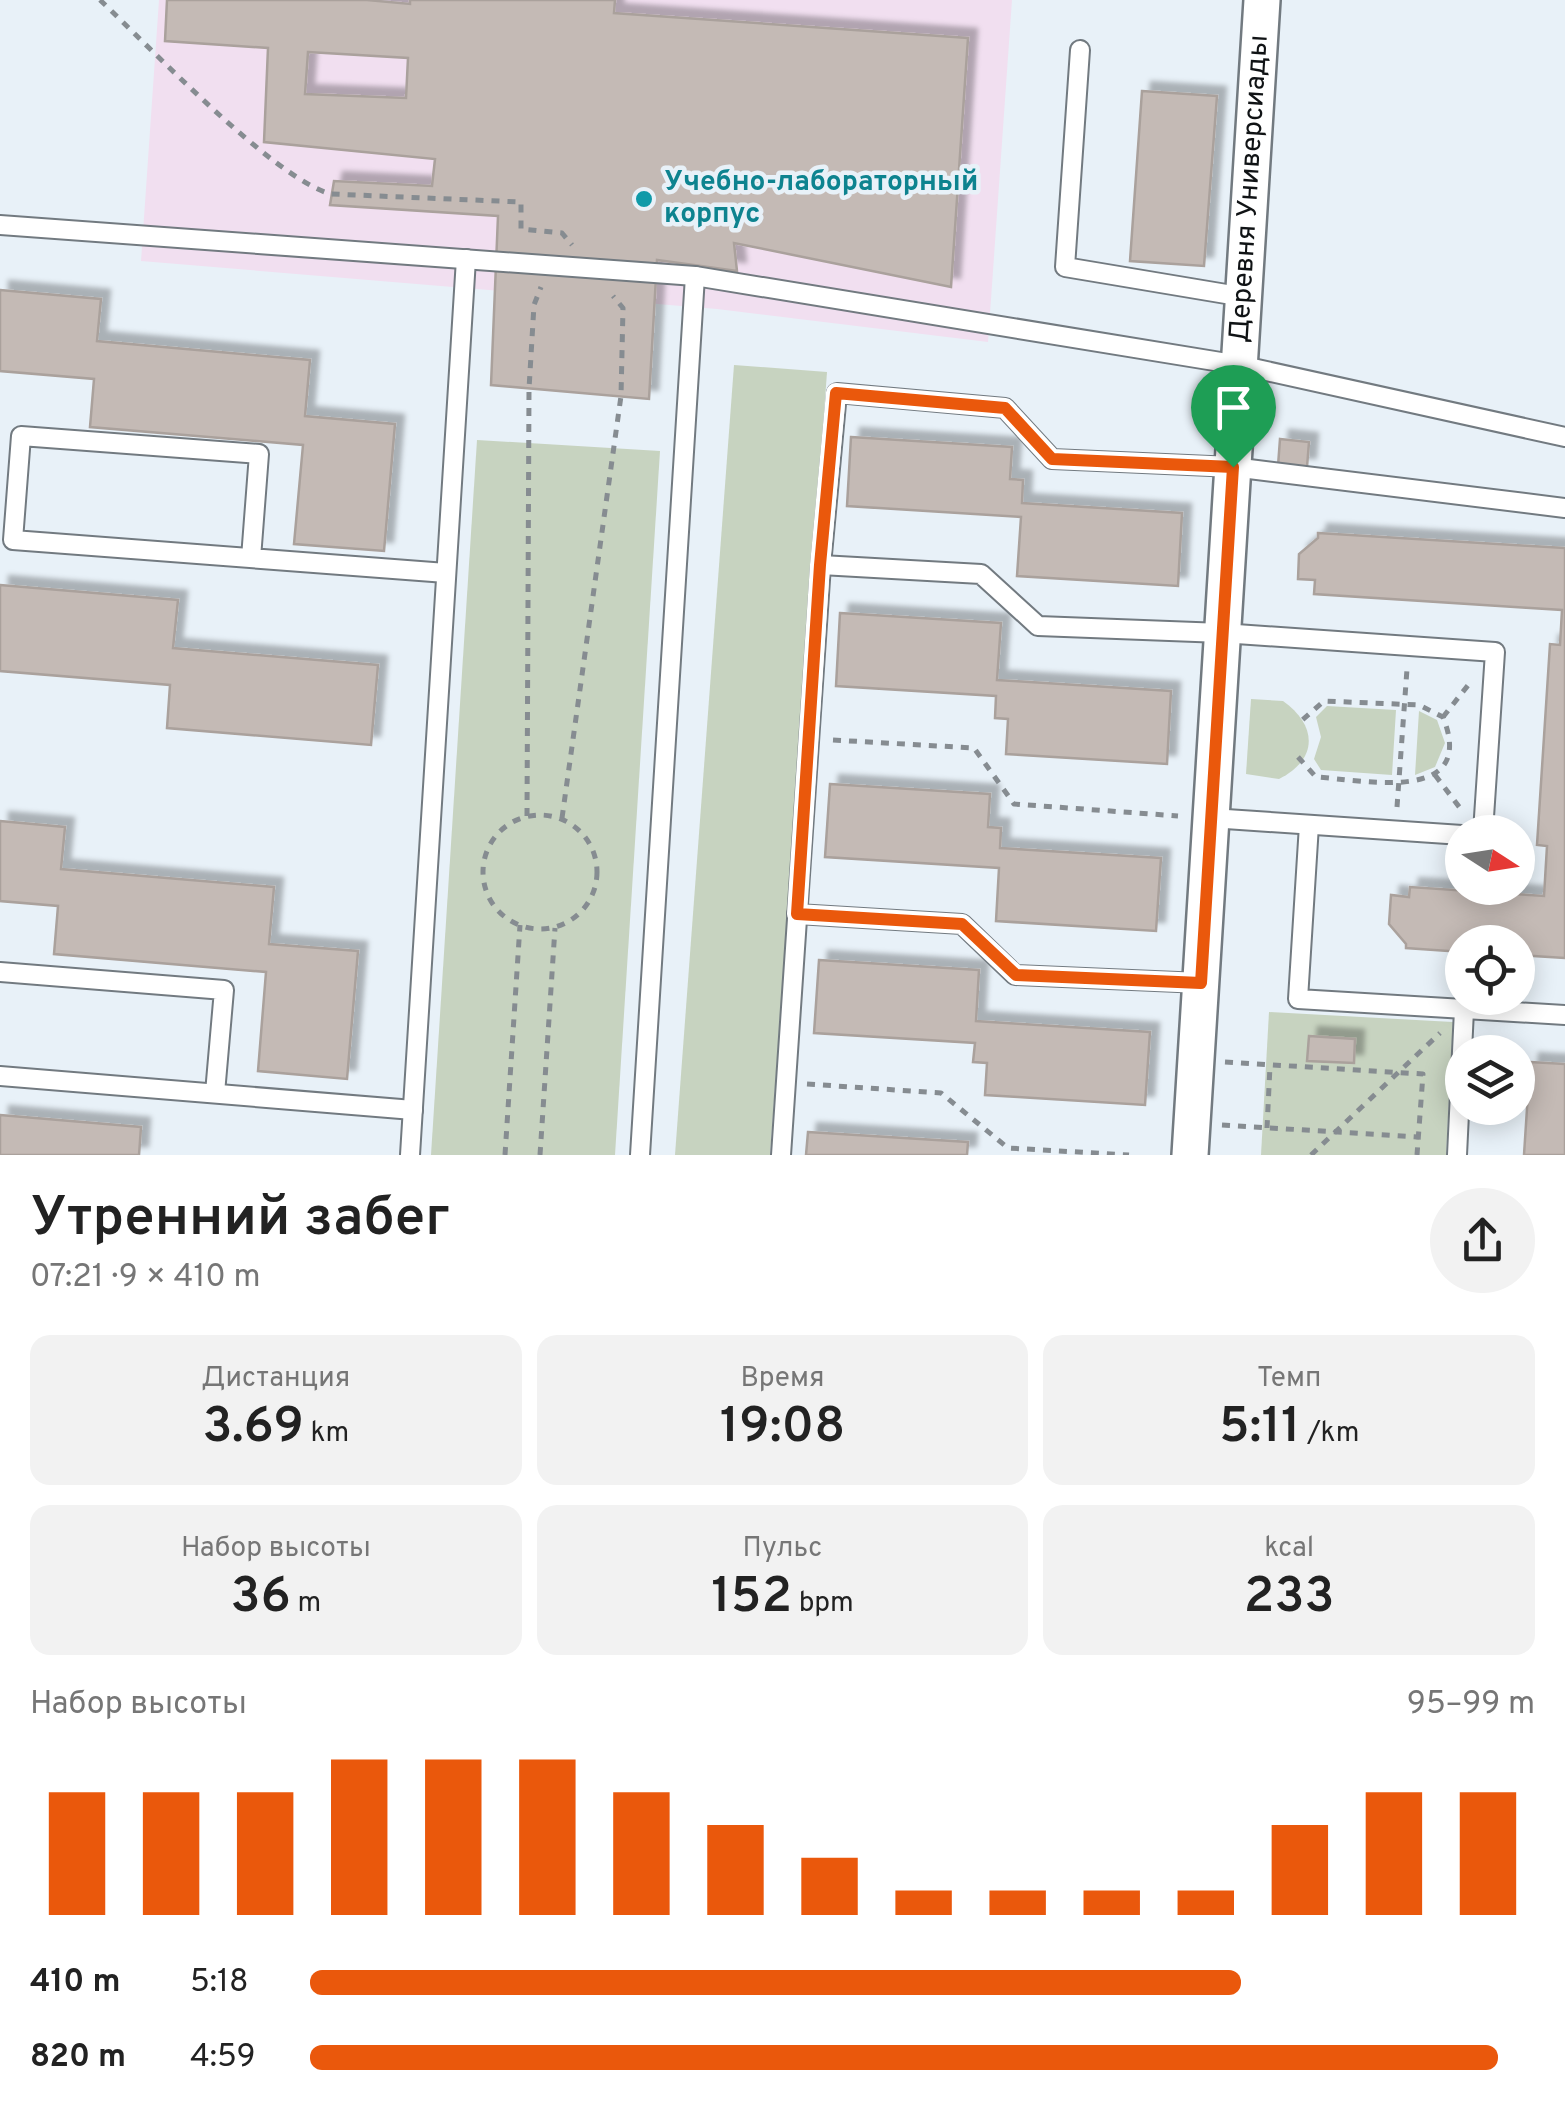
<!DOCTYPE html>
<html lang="ru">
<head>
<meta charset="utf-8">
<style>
	body { margin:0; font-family:Overpass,sans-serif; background:#f2f2f2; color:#222; height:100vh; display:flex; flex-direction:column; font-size:38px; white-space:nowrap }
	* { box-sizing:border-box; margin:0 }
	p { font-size:32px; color:#767676 }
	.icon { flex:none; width:55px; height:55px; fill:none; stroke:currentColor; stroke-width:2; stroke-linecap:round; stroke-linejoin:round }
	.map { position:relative; height:1155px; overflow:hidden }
	.sheet { display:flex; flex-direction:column; background:#fff; flex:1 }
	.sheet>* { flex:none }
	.needle { width:65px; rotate:102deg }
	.buttons { position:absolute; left:1445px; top:815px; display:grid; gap:20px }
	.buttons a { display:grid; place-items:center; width:90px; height:90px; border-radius:50%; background:#fff; box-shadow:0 5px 25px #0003; font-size:50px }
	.pin { position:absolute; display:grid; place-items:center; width:85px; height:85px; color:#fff; margin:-102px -42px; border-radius:50% 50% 50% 0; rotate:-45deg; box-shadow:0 0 10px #0007 }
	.pin .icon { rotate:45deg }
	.round { display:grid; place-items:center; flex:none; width:105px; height:105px; border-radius:52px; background:#f2f2f2 }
	.summary { display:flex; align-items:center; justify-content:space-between; height:170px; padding:0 30px }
	h1 { font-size:55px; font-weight:600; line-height:75px }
	.figures { display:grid; grid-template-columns:repeat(3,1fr); gap:15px; height:170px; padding:10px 30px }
	.figures div { display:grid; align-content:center; border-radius:20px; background:#f2f2f2; text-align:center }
	.figures b { font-size:50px; font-weight:600 }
	.figures small { font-size:28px; font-weight:400 }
	.figures p { font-size:28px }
	.chart { height:280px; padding:20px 30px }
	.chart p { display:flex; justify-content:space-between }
	.chart svg { width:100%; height:180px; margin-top:10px; stroke:#ea580c; stroke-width:6 }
	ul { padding:0 30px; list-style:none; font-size:32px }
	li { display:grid; grid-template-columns:160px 120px 1fr; align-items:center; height:75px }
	li i { height:25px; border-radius:12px; background:#ea580c }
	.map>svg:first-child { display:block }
	.education { fill:#f1dff0 }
	.green { fill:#c7d3c0 }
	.building { fill:#c4bab5; stroke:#aaa19c; stroke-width:2.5; fill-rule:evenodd; filter:url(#shadow) }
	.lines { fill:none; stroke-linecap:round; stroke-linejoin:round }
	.lane-casing { stroke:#727a80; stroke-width:22 }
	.street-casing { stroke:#727a80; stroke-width:40 }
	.path { stroke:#868c91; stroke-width:5; stroke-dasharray:8 8; stroke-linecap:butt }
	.lane { stroke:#fff; stroke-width:18 }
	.street { stroke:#fff; stroke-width:35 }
	.route-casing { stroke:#fff; stroke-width:20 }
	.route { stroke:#ea580c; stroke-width:12 }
	.culture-dot { fill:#0f9aa8; stroke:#e8f1f8; stroke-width:4 }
	.labels { text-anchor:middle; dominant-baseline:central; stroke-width:9; stroke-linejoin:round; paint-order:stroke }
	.culture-label { font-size:28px; font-weight:bold; fill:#0d838f; stroke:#e8f1f8; text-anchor:start }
	.street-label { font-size:28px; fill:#101315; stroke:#e8f1f8 }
</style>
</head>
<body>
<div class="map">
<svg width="1565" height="1155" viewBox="0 0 1565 1155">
	<defs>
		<filter id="shadow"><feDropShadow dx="9" dy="-9" stdDeviation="2.5" flood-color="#0004"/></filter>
	</defs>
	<rect width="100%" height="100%" fill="#e8f1f8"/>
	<!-- education -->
	<polygon class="education" points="159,0 1012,0 988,342 717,309 141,261"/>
	<!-- green -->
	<g class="green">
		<polygon points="734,365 827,372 770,1155 675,1155"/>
		<polygon points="477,440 660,451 615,1155 431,1155"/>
		<path d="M 1251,699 L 1283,701 C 1317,725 1319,759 1279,779 L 1246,774 Z"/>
		<polygon points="1327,706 1396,710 1392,775 1321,770 1314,759 1321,737 1316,717"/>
		<polygon points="1419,711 1437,720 1445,743 1435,767 1415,775"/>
		<polygon points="1269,1012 1453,1022 1446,1155 1261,1155"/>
	</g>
	<!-- building -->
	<g class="building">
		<path d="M 167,0 L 367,0 L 410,4 L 410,0 L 615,0 L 614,13 L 968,38 L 951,287 L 734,243 L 737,271 L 657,260 L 649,399 L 491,385 L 498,216 L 330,205 L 334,181 L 432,186 L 435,159 L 264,142 L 268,48 L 165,41 ZM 308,52 L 408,58 L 406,98 L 305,94 Z"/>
		<polygon points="1142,91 1217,96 1204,266 1130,261"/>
		<polygon points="0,290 101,299 97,341 310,360 305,416 395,424 384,551 294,544 303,445 90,427 94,379 0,371"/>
		<polygon points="851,437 1012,447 1010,479 1023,480 1022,503 1182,513 1178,586 1017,576 1021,517 847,506"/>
		<polygon points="1280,439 1309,442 1307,467 1278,466"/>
		<polygon points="1318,533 1565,548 1565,958 1518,955 1518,942 1462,942 1462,952 1406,948 1406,944 1389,924 1391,895 1409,897 1410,887 1544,896 1547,846 1537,845 1550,644 1560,645 1562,610 1314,594 1315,580 1298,579 1299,554 1318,538"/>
		<polygon points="0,585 178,600 173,648 378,665 371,745 167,728 170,685 0,671"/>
		<polygon points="840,613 1001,623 997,680 1171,691 1167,764 1006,754 1008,719 995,718 996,696 836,686"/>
		<polygon points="830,784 990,794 988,827 1001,828 1000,848 1161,858 1156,931 996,921 999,868 825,857"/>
		<polygon points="0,821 65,827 61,869 274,887 269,944 358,951 347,1079 258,1071 266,972 54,954 58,906 0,901"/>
		<polygon points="819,960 979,970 976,1021 1150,1032 1145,1105 985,1095 987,1063 973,1062 975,1043 814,1033"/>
		<polygon points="1309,1036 1355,1039 1354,1063 1307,1061"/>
		<polygon points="1530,1062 1565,1064 1565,1155 1524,1155"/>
		<polygon points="0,1115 141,1127 139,1155 0,1155"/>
		<polygon points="808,1132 968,1142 967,1155 806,1155"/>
	</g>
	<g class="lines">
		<defs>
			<g id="lane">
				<polyline points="1080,50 1065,267 1244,297"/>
				<polyline points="0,225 695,276 1239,365 1565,437"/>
				<polyline points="251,558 259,454 21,436 13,540 446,573"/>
				<polyline points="821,565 981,574 1038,626 1222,633 1495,652 1483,832"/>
				<polyline points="1211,818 1462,835"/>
				<polyline points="1309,825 1298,999 1565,1015"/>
				<polyline points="797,914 962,924 1015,975 1201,983"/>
				<polyline points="0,972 224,990 215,1093"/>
				<polyline points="0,1076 413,1110"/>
				<polyline points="410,1155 466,259"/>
				<polyline points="640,1155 695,276"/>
				<polyline points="781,1155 821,565 837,393 1005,408 1052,459 1233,467 1565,508"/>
				<polyline points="1457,1155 1464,1010"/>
			</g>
			<g id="street">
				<path id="s1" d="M 1190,1155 L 1262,0"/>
			</g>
		</defs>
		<!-- lane casing -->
		<use href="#lane" class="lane-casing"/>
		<!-- street casing -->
		<use href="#street" class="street-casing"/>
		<!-- path -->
		<g class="path">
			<path d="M 100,0 C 149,46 274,179 331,194 L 521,202 L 521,229 L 562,233 L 572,245"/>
			<polyline points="1443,717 1469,684"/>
			<polyline points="833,740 974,748 1014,804 1178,816"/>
			<path d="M 1298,757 L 1316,777 C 1364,780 1478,805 1443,717 L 1419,705 L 1324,701 L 1299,723"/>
			<polyline points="1435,775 1460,808"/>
			<polyline points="1397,807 1407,669"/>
			<circle cx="540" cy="872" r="57"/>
			<polyline points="527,816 529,389 534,305 541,287"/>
			<polyline points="562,818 621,396 623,308 613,296"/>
			<polyline points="1225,1062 1423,1074 1417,1155"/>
			<polyline points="807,1084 941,1093 1008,1148 1129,1155"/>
			<polyline points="1222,1125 1419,1137"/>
			<polyline points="1267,1128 1270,1066"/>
			<polyline points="505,1155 520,925"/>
			<polyline points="540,1155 555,928"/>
			<polyline points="1311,1155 1440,1033"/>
		</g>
		<!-- lane -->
		<use href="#lane" class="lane"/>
		<!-- street -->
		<use href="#street" class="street"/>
	</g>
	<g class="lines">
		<defs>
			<polygon id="route" points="836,393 1005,408 1052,459 1233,467 1201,983 1016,975 962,924 797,914 820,565"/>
		</defs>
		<!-- route casing -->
		<use href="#route" class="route-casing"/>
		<!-- route -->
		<use href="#route" class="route"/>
	</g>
	<!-- markers -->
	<circle class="culture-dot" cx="644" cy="199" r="10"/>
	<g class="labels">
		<!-- culture labels -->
		<g class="culture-label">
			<text x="664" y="183">Учебно-лабораторный<tspan x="664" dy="32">корпус</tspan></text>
		</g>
		<!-- street labels -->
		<g class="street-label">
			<text stroke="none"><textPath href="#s1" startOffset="968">Деревня Универсиады</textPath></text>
		</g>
	</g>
</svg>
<div class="buttons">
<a><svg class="needle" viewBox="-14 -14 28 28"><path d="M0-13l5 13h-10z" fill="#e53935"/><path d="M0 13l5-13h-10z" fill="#767676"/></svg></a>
<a><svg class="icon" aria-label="locate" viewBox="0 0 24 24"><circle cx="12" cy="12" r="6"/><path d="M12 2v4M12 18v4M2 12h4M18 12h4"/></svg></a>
<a><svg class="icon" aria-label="layers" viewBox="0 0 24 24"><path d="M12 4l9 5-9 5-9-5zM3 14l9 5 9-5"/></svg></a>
</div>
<div class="pin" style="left:1233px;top:467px;background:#1e9e55"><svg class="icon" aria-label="arrive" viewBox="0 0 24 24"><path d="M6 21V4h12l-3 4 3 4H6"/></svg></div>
</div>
<section class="sheet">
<div class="summary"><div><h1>Утренний забег</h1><p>07:21 · 9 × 410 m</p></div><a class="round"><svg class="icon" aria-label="share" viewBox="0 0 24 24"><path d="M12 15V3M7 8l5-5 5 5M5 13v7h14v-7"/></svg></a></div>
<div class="figures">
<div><p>Дистанция</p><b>3.69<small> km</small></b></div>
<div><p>Время</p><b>19:08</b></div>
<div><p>Темп</p><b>5:11<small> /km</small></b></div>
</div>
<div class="figures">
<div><p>Набор высоты</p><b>36<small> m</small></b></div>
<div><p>Пульс</p><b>152<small> bpm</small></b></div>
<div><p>kcal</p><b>233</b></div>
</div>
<div class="chart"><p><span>Набор высоты</span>95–99 m</p>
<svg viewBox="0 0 160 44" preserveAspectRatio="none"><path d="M5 44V14M15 44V14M25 44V14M35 44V6M45 44V6M55 44V6M65 44V14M75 44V22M85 44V30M95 44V38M105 44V38M115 44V38M125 44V38M135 44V22M145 44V14M155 44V14"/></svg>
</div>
<ul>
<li><b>410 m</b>5:18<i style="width:76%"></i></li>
<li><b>820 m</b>4:59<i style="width:97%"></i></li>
</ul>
</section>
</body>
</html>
